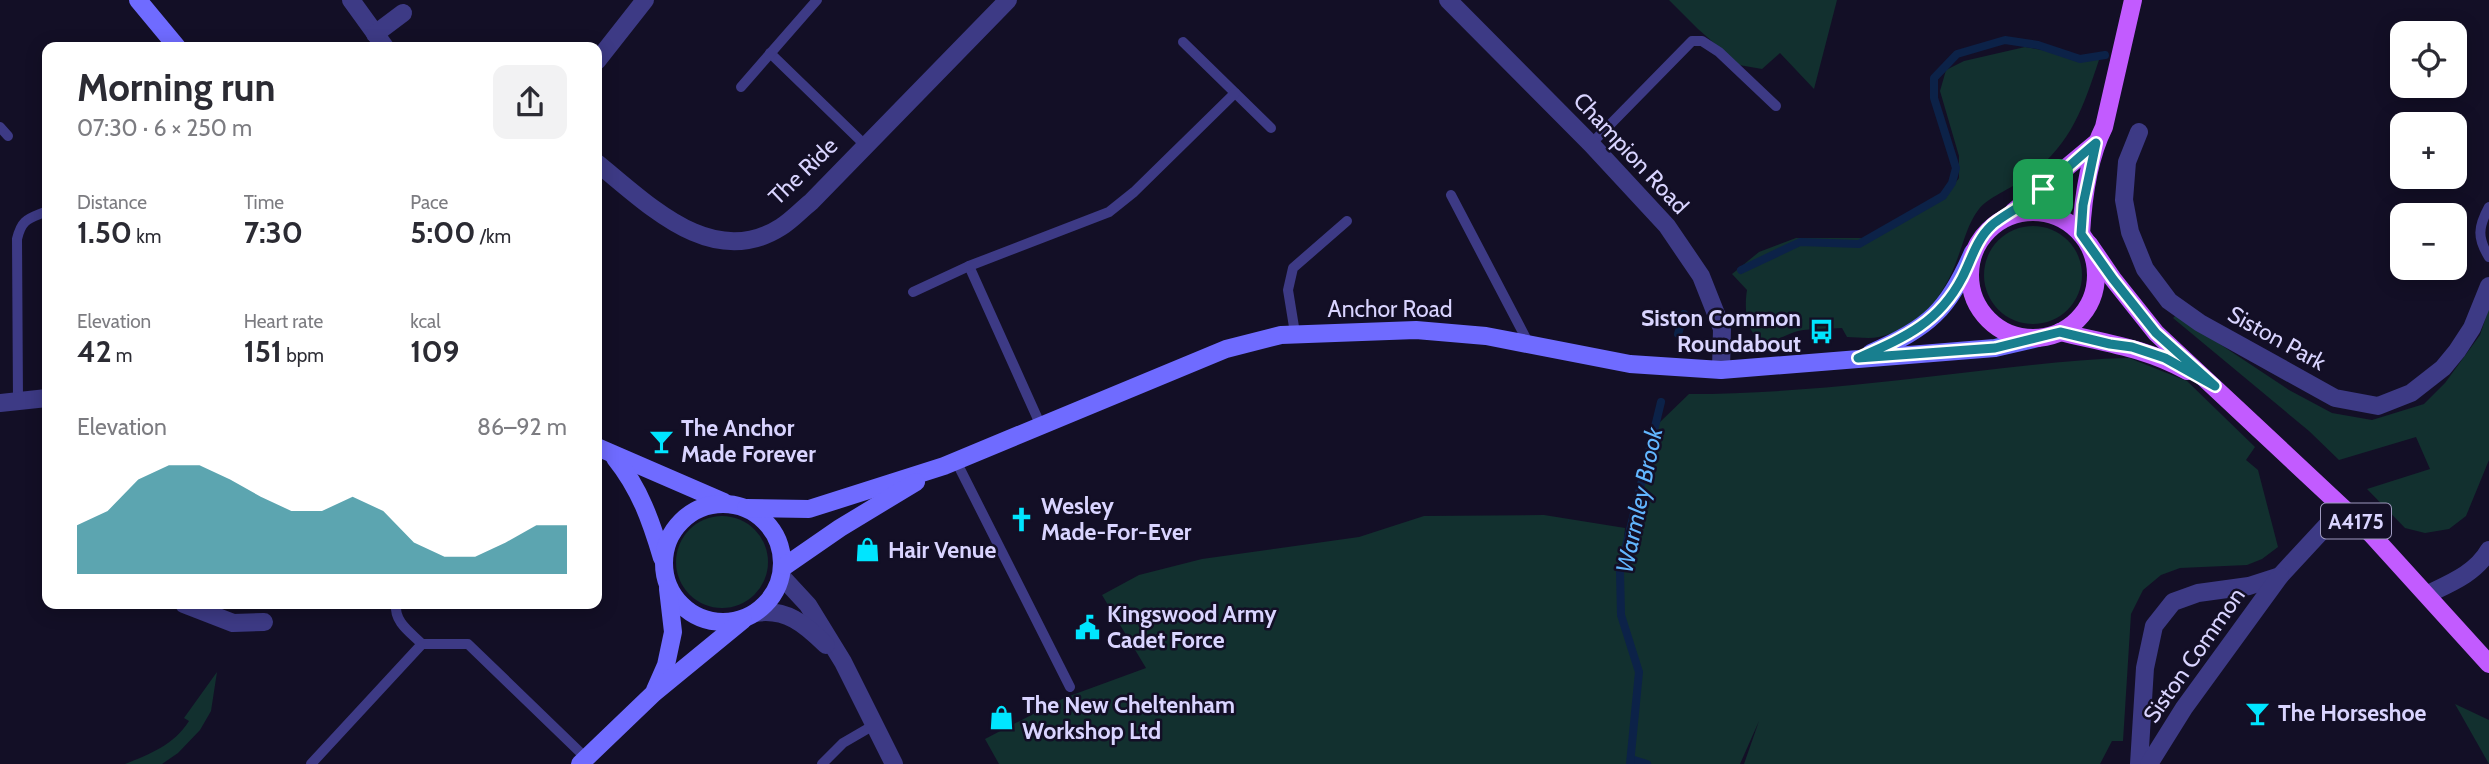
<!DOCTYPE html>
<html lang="en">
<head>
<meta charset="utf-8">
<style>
	body { margin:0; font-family:Cabin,sans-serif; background:#f2f2f3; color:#2b2b33; height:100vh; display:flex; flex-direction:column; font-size:26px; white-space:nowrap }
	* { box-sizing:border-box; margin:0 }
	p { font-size:23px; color:#7c7c81 }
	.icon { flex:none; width:38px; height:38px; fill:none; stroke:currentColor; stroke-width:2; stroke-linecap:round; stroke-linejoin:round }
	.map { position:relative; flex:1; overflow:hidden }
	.sheet { position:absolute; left:42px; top:42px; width:560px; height:567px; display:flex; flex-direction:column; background:#fff; border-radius:14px; box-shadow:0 4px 18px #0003 }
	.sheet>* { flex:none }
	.buttons { position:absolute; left:2390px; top:21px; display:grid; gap:14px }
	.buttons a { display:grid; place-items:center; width:77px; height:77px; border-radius:14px; background:#fff; box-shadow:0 4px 18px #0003; font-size:35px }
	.pin { position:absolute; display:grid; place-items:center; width:60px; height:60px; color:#fff; margin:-30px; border-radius:14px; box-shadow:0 4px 10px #0006 }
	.round { display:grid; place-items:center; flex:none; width:74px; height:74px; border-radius:14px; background:#f2f2f3 }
	.summary { display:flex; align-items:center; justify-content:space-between; height:119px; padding:0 35px }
	h1 { font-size:38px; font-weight:700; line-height:52px }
	.figures { display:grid; grid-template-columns:repeat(3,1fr); gap:10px; height:119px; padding:7px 35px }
	.figures div { display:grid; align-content:center }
	.figures b { font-size:30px; font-weight:700 }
	.figures small { font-size:19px; font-weight:400 }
	.figures p { font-size:19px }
	.chart { height:196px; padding:14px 35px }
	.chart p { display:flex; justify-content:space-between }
	.chart svg { width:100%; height:126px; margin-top:7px; fill:#187f8f; opacity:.7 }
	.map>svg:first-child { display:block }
	.green { fill:#12302f }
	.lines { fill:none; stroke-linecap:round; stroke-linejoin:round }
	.stream { stroke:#0c2248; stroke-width:8 }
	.lane { stroke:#3d3a85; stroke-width:10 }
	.street { stroke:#3d3a85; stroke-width:18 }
	.secondary { stroke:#6f6bff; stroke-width:18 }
	.primary { stroke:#c25bff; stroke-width:18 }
	.route-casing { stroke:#fff; stroke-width:14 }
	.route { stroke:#187f8f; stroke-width:9 }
	.labels { text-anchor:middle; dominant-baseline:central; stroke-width:5; stroke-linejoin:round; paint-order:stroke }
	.shield { fill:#130f26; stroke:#9e99be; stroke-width:2 }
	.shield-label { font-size:21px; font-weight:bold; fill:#d9d4ff }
	.street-label { font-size:23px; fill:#d9d4ff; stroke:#130f26 }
	.poi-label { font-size:23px; font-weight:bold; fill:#d9d4ff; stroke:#130f26; text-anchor:start }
	.water-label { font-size:24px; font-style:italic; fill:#62b6ff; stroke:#130f26 }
</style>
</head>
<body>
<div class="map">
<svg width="2489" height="764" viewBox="0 0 2489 764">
	<rect width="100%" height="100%" fill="#130f26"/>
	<!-- green -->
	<g class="green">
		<polygon points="1669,0 1837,0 1814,89 1780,53 1762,69 1739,65 1698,29"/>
		<path d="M 2025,47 L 2099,60 C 2082,111 2070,147 2024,179 C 2012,188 1987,198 1979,209 C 1968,223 1964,241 1958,257 C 1945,295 1920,328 1879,337 C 1869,339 1857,337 1847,337 L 1842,328 C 1828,329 1812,328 1798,331 C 1790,333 1781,339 1772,340 C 1745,344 1744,308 1747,290 L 1732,274 L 1759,252 L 1796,238 L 1866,238 L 1950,190 L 1959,178 L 1959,156 L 1940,91 L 1946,70 L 1964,61 Z"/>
		<circle cx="2033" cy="275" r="49"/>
		<polygon points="2489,308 2489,460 2466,516 2449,529 2425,533 2405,528 2367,489 2430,469 2416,437 2339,460 2309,431 2173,318 2176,315 2289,390 2332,413 2372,420 2424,404 2445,383 2480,335"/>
		<path d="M 2129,358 L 2187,381 L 2255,447 L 2246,460 L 2258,470 L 2278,547 L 2262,559 L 2247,565 L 2180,568 L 2161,575 L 2143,590 L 2131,614 L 2123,741 L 2112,741 L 2100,764 L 1744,764 L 1759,721 L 1740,764 L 1647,764 L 1632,759 L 1630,764 L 999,764 L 985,739 L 1064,698 L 1146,668 L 1102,595 L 1139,575 L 1202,559 L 1359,537 L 1424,516 L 1544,515 L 1625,528 L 1622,564 L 1659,423 L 1689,394 C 1782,394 1877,383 1970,372 C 2023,366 2075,359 2129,358 Z"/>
		<circle cx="722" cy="562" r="46"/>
		<path d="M 217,672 L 211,711 L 200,730 L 178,753 L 162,764 L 125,764 C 150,754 174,745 189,721 L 184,718 Z"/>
		<polygon points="2455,704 2489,720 2489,764"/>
	</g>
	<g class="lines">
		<!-- stream -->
		<g class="stream">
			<polyline points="1741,270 1800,242 1859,244 1943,196 1952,183 1956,168 1934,98 1934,78 1957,54 2005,40 2038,45 2080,59 2105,55"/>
			<polyline points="1678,334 1684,314"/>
			<polyline points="1631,759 1647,764"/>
			<polyline points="1630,764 1639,672 1621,615 1620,571 1661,402"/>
		</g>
		<!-- lane -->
		<g class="lane">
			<polyline points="1183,42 1271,128"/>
			<polyline points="770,53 865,145"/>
			<polyline points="741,87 817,0"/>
			<polyline points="0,127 8,136"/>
			<polyline points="1591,144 1692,41 1702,41 1719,52 1776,106"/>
			<polyline points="1451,195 1529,344"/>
			<path d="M 2489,207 C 2478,227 2477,238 2489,257"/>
			<polyline points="969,266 1041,426"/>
			<polyline points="913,292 969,266 1109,212 1134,192 1235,93"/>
			<polyline points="1295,333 1288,290 1293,268 1347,221"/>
			<path d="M 18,401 L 17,239 C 22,218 29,219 47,211"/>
			<polyline points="956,461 1070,687"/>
			<path d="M 396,604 C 394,622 410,632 422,644"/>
			<polyline points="311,764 422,644 468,644 586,758"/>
			<polyline points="822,764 843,743 874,725"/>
		</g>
		<!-- street -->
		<g class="street">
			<polyline points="351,0 385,47"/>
			<polyline points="1448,0 1591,144 1667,226 1701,276 1722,329 1721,370"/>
			<polyline points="375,34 403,13"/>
			<polyline points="597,61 645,0"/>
			<polyline points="2139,132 2127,162 2124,200 2130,232 2145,269 2169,301 2200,323 2335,398 2378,406 2411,393 2443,368 2457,351 2472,328 2489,286"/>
			<path d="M 597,163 C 648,204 712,271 781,227 C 792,220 801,210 811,202 L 1008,0"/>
			<polyline points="0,403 47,398"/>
			<polyline points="783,578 808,605 843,662 894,764"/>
			<path d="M 2428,594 C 2451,583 2476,573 2489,550"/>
			<polyline points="184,604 233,623 264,622"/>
			<path d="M 755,613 C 786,608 805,624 826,645"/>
			<polyline points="2139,764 2145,668 2154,626 2173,602 2198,593 2249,586 2280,576 2343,508"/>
			<polyline points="2149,764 2184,708 2280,576"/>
		</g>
		<!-- secondary -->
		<g class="secondary">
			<polyline points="138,0 177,47"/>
			<path d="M 1871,353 C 1929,327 1948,311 1973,252"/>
			<polyline points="597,447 724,502"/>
			<path d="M 615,458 C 640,489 651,521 662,558"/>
			<circle cx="723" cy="563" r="59"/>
			<polyline points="746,508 809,509 944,466 1226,349 1281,335 1416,330 1486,336 1630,364 1721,370 1995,348 2038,338"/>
			<polyline points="785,566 840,528 916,482"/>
			<polyline points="655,690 666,665 673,632 668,589"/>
			<polyline points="580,764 654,693 743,620"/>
		</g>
		<!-- primary -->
		<g class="primary">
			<circle cx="2033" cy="275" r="63"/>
			<polyline points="2013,212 2096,143"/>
			<path d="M 2081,234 C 2083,198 2088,159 2104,127 L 2133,0"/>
			<polyline points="2089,244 2113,279 2156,333 2372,535 2489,664"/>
			<path d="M 2060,332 C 2105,343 2146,348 2187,371"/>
		</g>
	</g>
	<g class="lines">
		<defs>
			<path id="route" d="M 2096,143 L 2083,205 L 2081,234 L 2113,279 L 2156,333 L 2215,386 L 2165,358 L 2132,347 L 2110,344 L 2060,332 L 1995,348 L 1858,358 C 1903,338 1938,324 1962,278 C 1971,261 1976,240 1991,226 C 1999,218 2020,207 2031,199 C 2054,181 2074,161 2096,143 Z"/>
		</defs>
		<!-- route casing -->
		<use href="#route" class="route-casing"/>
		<!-- route -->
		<use href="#route" class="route"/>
	</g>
	<!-- icons -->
	<defs>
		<symbol id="bus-bare" viewBox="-9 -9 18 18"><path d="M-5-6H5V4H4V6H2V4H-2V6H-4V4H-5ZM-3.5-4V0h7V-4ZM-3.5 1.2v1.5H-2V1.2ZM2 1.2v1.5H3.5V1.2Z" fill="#00e5ff" stroke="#130f26" stroke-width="2.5" paint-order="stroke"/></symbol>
		<symbol id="bar-bare" viewBox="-9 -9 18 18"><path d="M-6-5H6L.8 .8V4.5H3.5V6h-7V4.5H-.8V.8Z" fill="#00e5ff" stroke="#130f26" stroke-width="2.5" paint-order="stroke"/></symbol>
		<symbol id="church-bare" viewBox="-9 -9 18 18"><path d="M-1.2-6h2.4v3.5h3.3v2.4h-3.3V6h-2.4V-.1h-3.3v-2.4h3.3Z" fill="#00e5ff" stroke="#130f26" stroke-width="2.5" paint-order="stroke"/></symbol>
		<symbol id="shop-bare" viewBox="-9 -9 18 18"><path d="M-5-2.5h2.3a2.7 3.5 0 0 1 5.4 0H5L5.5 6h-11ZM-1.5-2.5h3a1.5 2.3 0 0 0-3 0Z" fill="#00e5ff" stroke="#130f26" stroke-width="2.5" paint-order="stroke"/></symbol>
		<symbol id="civic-bare" viewBox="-9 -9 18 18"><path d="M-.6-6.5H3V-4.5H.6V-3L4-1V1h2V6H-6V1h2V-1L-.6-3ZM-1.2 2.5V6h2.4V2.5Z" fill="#00e5ff" stroke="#130f26" stroke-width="2.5" paint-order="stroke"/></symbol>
	</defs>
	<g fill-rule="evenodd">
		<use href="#bus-bare" x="1804" y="314" width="35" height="35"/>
		<use href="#bar-bare" x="644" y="424" width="35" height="35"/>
		<use href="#church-bare" x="1004" y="502" width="35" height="35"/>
		<use href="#shop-bare" x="850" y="532" width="35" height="35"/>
		<use href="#civic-bare" x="1070" y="610" width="35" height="35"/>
		<use href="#bar-bare" x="2240" y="696" width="35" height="35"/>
		<use href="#shop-bare" x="984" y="700" width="35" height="35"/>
	</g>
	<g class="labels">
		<!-- shield labels -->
		<rect class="shield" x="2321" y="503.5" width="70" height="35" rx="5"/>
		<g class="shield-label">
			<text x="2356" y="521">A4175</text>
		</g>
		<!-- street labels -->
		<g class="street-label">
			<text transform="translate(1631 153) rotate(47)">Champion Road</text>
			<text transform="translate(803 171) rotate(-44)">The Ride</text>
			<text x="1390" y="309">Anchor Road</text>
			<text transform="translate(2277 338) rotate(29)">Siston Park</text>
			<text transform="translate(2194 655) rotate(-55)">Siston Common</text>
		</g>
		<!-- poi labels -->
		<g class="poi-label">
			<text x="1801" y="318" text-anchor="end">Siston Common<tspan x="1801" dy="26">Roundabout</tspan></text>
			<text x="681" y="428">The Anchor<tspan x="681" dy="26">Made Forever</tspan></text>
			<text x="1041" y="506">Wesley<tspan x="1041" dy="26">Made-For-Ever</tspan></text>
			<text x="888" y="550">Hair Venue</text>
			<text x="1107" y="614">Kingswood Army<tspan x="1107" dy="26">Cadet Force</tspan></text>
			<text x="1022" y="705">The New Cheltenham<tspan x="1022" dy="26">Workshop Ltd</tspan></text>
			<text x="2278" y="713">The Horseshoe</text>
		</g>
		<!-- water labels -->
		<g class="water-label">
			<text transform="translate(1639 500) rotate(-78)">Warmley Brook</text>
		</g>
	</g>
</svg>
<div class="buttons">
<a><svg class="icon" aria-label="locate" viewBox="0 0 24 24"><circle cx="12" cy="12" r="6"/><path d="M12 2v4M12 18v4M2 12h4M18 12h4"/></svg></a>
<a>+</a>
<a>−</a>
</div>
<div class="pin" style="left:2043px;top:189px;background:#1e9e55"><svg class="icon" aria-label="arrive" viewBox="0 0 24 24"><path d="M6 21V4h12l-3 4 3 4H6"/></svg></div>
<section class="sheet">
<div class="summary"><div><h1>Morning run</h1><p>07:30 · 6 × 250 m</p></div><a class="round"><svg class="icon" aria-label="share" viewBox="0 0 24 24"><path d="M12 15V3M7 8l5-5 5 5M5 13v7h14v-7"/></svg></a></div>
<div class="figures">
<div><p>Distance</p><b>1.50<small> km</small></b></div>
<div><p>Time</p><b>7:30</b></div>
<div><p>Pace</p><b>5:00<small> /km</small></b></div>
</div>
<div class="figures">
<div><p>Elevation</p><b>42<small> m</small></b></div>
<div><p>Heart rate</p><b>151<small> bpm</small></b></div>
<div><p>kcal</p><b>109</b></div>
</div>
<div class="chart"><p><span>Elevation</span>86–92 m</p>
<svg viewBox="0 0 160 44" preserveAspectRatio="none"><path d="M0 44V27L10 22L20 11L30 6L40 6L50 11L60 17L70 22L80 22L90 17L100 22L110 33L120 38L130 38L140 33L150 27L160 27V44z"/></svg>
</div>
</section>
</div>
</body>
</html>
